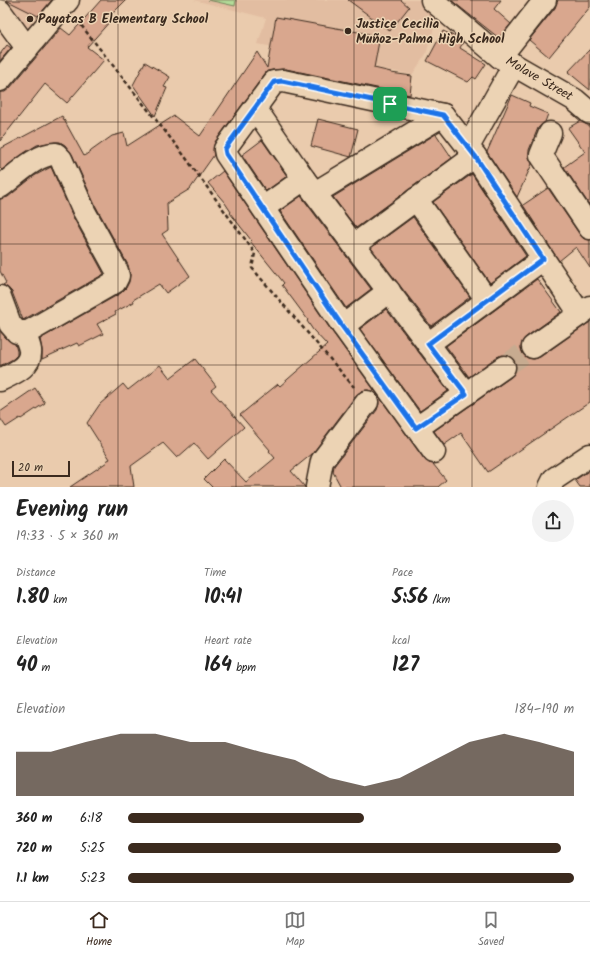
<!DOCTYPE html>
<html lang="en">
<head>
<meta charset="utf-8">
<style>
	body { margin:0; font-family:Kalam,sans-serif; background:#f2f2f2; color:#222; height:100vh; display:flex; flex-direction:column; font-size:15px; white-space:nowrap }
	* { box-sizing:border-box; margin:0 }
	p { font-size:13px; color:#767676 }
	.icon { flex:none; width:22px; height:22px; fill:none; stroke:currentColor; stroke-width:2; stroke-linecap:round; stroke-linejoin:round }
	.map { position:relative; height:487px; overflow:hidden }
	.side { display:flex; flex-direction:column; background:#fff; flex:1 }
	.side>* { flex:none }
	.scale { position:absolute; left:12px; bottom:10px; width:58px; box-sizing:border-box; padding-left:4px; border:2px solid #3b2a1e; border-top:0; font-size:11px; line-height:14px; white-space:nowrap; color:#3b2a1e; -webkit-text-stroke:3px #ecd3b4; paint-order:stroke }
	.pin { position:absolute; display:grid; place-items:center; width:34px; height:34px; color:#fff; margin:-17px; border-radius:8px; box-shadow:0 2px 6px #0006 }
	.round { display:grid; place-items:center; flex:none; width:42px; height:42px; border-radius:21px; background:#f2f2f2 }
	.summary { display:flex; align-items:center; justify-content:space-between; height:68px; padding:0 16px }
	h1 { font-size:22px; font-weight:800; line-height:30px }
	.stats { display:grid; grid-template-columns:repeat(3,1fr); gap:6px; height:68px; padding:4px 16px }
	.stats div { display:grid; align-content:center }
	.stats b { font-size:20px; font-weight:800 }
	.stats small { font-size:11px; font-weight:400 }
	.stats p { font-size:11px }
	.chart { height:112px; padding:8px 16px }
	.chart p { display:flex; justify-content:space-between }
	.chart svg { width:100%; height:72px; margin-top:4px; fill:#3b2a1e; opacity:.7 }
	ul { padding:0 16px; list-style:none; font-size:13px }
	li { display:grid; grid-template-columns:64px 48px 1fr; align-items:center; height:30px }
	li i { height:10px; border-radius:5px; background:#3b2a1e }
	.dock { display:flex; justify-content:space-around; align-items:center; height:56px; border-top:1px solid #e0e0e0; background:#fff; font-size:11px; color:#767676 }
	.dock a { display:grid; justify-items:center; gap:2px }
	.dock .current { color:#3b2a1e }
	.map>svg:first-child { display:block }
	.built { fill:#e2bda1 }
	.green { fill:#b2db98; stroke:#76825b }
	.building { fill:#d9a78e; stroke:#3b2a1e }
	.lines { fill:none; stroke-linecap:round; stroke-linejoin:round }
	.minor-tunnel { stroke:#c7ab90; stroke-width:22; stroke-dasharray:22 11; stroke-linecap:butt }
	.minor-casing { stroke:#3b2a1e; stroke-width:25 }
	.path { stroke:#3b2a1e; stroke-width:2.5; stroke-dasharray:4 3; stroke-linecap:butt }
	.minor { stroke:#ecd3b4; stroke-width:22 }
	.route-casing { stroke:#fff; stroke-width:8 }
	.route { stroke:#1a73e8; stroke-width:5 }
	.grid { fill:none; stroke:#3b2a1e; stroke-width:1; stroke-opacity:0.55 }
	.poi-dot { fill:#3b2a1e; stroke:#ecd3b4; stroke-width:1.5 }
	.labels { text-anchor:middle; dominant-baseline:central; stroke-width:3; stroke-linejoin:round; paint-order:stroke }
	.poi-label { font-size:13px; font-weight:bold; fill:#3b2a1e; stroke:#ecd3b4; text-anchor:start }
	.street-label { font-size:13px; fill:#3b2a1e; stroke:#ecd3b4 }
</style>
</head>
<body>
<div class="map">
<svg width="590" height="487" viewBox="0 0 590 487">
	<rect width="100%" height="100%" fill="#eacbad"/>
	<filter id="ink" filterUnits="userSpaceOnUse"><feTurbulence type="fractalNoise" baseFrequency=".025" numOctaves="2"/><feDisplacementMap in="SourceGraphic" scale="8" xChannelSelector="R" yChannelSelector="G"/><feConvolveMatrix kernelMatrix="1 2 1 2 8 2 1 2 1" color-interpolation-filters="sRGB"/></filter>
	<g filter="url(#ink)">
		<!-- built -->
		<g class="built">
			<polygon points="0,0 61,0 31,36 0,2"/>
			<polygon points="194,0 423,0 439,12 426,54 412,75 258,44 266,18"/>
		</g>
		<!-- green -->
		<polygon class="green" points="208,0 236,0 235,6"/>
		<!-- building -->
		<g class="building">
			<polygon points="6,0 52,0 38,16"/>
			<polygon points="101,0 126,0 109,17 112,19 87,47 104,60 67,103 45,84 0,141 0,92 5,92 10,88 61,28 70,35"/>
			<polygon points="348,0 401,0 409,7 390,31"/>
			<polygon points="451,0 501,0 494,9 511,24 499,38"/>
			<polygon points="558,0 590,0 590,7 549,57 529,40 555,8"/>
			<polygon points="276,17 380,36 374,68 391,72 391,73 412,76 410,95 286,69 273,70 267,71 215,142 213,151 214,155 190,189 167,203 168,230 162,234 190,276 166,293 159,284 133,300 134,302 115,312 116,314 97,324 103,334 79,346 77,343 42,359 42,350 40,339 121,293 126,288 129,282 130,274 128,265 95,205 72,154 65,145 60,142 55,142 37,145 20,156 2,170 0,168 0,149 62,116 84,156 112,136 124,133 127,146 174,116 200,136 257,52 267,68"/>
			<polygon points="443,31 458,38 463,42 460,48 486,64 476,79 473,77 468,82 427,61"/>
			<polygon points="7,45 11,48 0,61 0,54"/>
			<polygon points="590,49 590,90 568,72"/>
			<polygon points="145,62 170,77 164,87 167,88 155,116 133,85"/>
			<polygon points="512,95 530,103 529,106 548,114 545,122 538,128 529,150 529,157 532,164 517,197 487,152"/>
			<polygon points="318,119 358,129 351,157 311,146"/>
			<polygon points="580,121 588,125 590,129 590,206 564,167 585,152 568,128"/>
			<polygon points="436,134 452,158 356,228 333,197"/>
			<polygon points="262,140 287,176 266,191 242,155"/>
			<polygon points="51,167 73,217 104,274 23,320 12,292 8,288 3,285 6,283 0,271 0,199 8,197 34,176"/>
			<polygon points="223,171 333,333 424,459 429,463 433,464 446,480 438,487 341,487 333,472 334,466 377,410 379,404 378,397 374,392 368,390 362,391 357,394 312,454 291,471 305,487 212,487 204,479 224,459 246,482 275,458 269,451 270,450 240,415 278,384 280,386 327,345 313,330 307,321 308,320 282,285 284,283 250,241 251,240 230,213 231,212 225,203 208,183"/>
			<polygon points="472,174 526,256 490,283 433,202"/>
			<polygon points="548,188 580,235 584,239 590,240 590,268 576,247 559,261 523,205"/>
			<polygon points="301,196 371,289 346,308 280,211"/>
			<polygon points="413,217 470,297 431,326 371,248"/>
			<polygon points="537,279 561,312 526,337 522,342 521,348 523,354 528,358 534,359 540,357 590,322 590,402 488,472 461,433 444,445 434,431 511,377 515,372 516,366 514,360 510,356 503,355 497,357 469,377 446,346"/>
			<polygon points="386,309 448,391 420,411 360,329"/>
			<polygon points="0,331 8,340 15,344 17,351 17,355 13,359 0,366"/>
			<polygon points="195,359 216,386 211,390 244,427 208,459 194,443 177,458 163,443 131,466 134,487 70,487 107,462 106,461 110,459 87,423 100,404 123,384 128,390 160,365 170,378"/>
			<polygon points="35,388 45,403 21,419 20,418 6,427 0,418 0,412"/>
			<polygon points="590,470 590,487 580,487 575,480"/>
		</g>
		<g class="lines">
			<!-- minor-tunnel -->
			<polyline class="minor-tunnel" points="504,367 533,347"/>
			<defs>
				<g id="minor">
					<polyline points="432,0 500,57 575,100 590,113"/>
					<polyline points="0,11 27,48"/>
					<polyline points="500,57 545,0"/>
					<polyline points="0,80 68,0"/>
					<polyline points="255,108 304,179 466,394"/>
					<polyline points="550,133 541,155 590,228"/>
					<polyline points="468,147 514,65"/>
					<path d="M 0,187 C 15,176 37,153 56,154 L 61,159 L 84,211 L 117,271 L 118,276 L 115,282 L 28,332 L 17,332 L 10,324 L 0,297"/>
					<polyline points="315,193 443,115"/>
					<polyline points="416,199 487,300"/>
					<polyline points="263,208 304,179"/>
					<polyline points="354,245 475,156"/>
					<polyline points="343,326 389,291"/>
					<polyline points="428,344 543,259"/>
					<polyline points="533,347 590,307"/>
					<path d="M 0,380 C 12,374 32,367 30,350 C 29,344 26,338 24,332"/>
					<polyline points="417,428 504,367"/>
					<polyline points="434,452 343,326 226,154 225,149 227,146 274,82 283,81 443,115 475,156 580,314"/>
					<polyline points="317,487 322,461 367,402"/>
					<polyline points="550,487 554,479 590,455"/>
				</g>
			</defs>
			<!-- minor casing -->
			<use href="#minor" class="minor-casing"/>
			<!-- path -->
			<polyline class="path" points="77,20 183,154 255,253 252,268 354,387"/>
			<!-- minor -->
			<use href="#minor" class="minor"/>
		</g>
	</g>
	<g class="lines" filter="url(#ink)">
		<defs>
			<polygon id="route" points="282,81 443,115 475,156 543,259 428,344 466,394 416,428 342,326 226,154 225,149 227,146 274,82"/>
		</defs>
		<!-- route casing -->
		<use href="#route" class="route-casing"/>
		<!-- route -->
		<use href="#route" class="route"/>
	</g>
	<!-- grid -->
	<path class="grid" d="M 118,0 L 118,487M 236,0 L 236,487M 354,0 L 354,487M 472,0 L 472,487M 0,122 L 590,122M 0,244 L 590,244M 0,365 L 590,365"/>
	<!-- markers -->
	<g class="poi-dot">
		<circle cx="30" cy="19" r="4"/>
		<circle cx="348" cy="31" r="4"/>
	</g>
	<g class="labels">
		<!-- poi labels -->
		<g class="poi-label">
			<text x="38" y="19">Payatas B Elementary School</text>
			<text x="356" y="24">Justice Cecilia<tspan x="356" dy="15">Muñoz-Palma High School</tspan></text>
		</g>
		<!-- street labels -->
		<g class="street-label">
			<text transform="translate(539 79) rotate(30)">Molave Street</text>
		</g>
	</g>
</svg>
<div class="scale">20 m</div>
<div class="pin" style="left:390px;top:104px;background:#1e9e55"><svg class="icon" aria-label="arrive" viewBox="0 0 24 24"><path d="M6 21V4h12l-3 4 3 4H6"/></svg></div>
</div>
<section class="side">
<div class="summary"><div><h1>Evening run</h1><p>19:33 · 5 × 360 m</p></div><a class="round"><svg class="icon" aria-label="share" viewBox="0 0 24 24"><path d="M12 15V3M7 8l5-5 5 5M5 13v7h14v-7"/></svg></a></div>
<div class="stats">
<div><p>Distance</p><b>1.80<small> km</small></b></div>
<div><p>Time</p><b>10:41</b></div>
<div><p>Pace</p><b>5:56<small> /km</small></b></div>
</div>
<div class="stats">
<div><p>Elevation</p><b>40<small> m</small></b></div>
<div><p>Heart rate</p><b>164<small> bpm</small></b></div>
<div><p>kcal</p><b>127</b></div>
</div>
<div class="chart"><p><span>Elevation</span>184–190 m</p>
<svg viewBox="0 0 160 44" preserveAspectRatio="none"><path d="M0 44V17L10 17L20 11L30 6L40 6L50 11L60 11L70 17L80 22L90 33L100 38L110 33L120 22L130 11L140 6L150 11L160 17V44z"/></svg>
</div>
<ul>
<li><b>360 m</b>6:18<i style="width:53%"></i></li>
<li><b>720 m</b>5:25<i style="width:97%"></i></li>
<li><b>1.1 km</b>5:23<i style="width:100%"></i></li>
</ul>
</section>
<nav class="dock">
<a class="current"><svg class="icon" aria-label="home" viewBox="0 0 24 24"><path d="M3 11l9-7 9 7M6 9v11h12V9"/></svg>Home</a>
<a><svg class="icon" aria-label="map" viewBox="0 0 24 24"><path d="M3 6l6-2 6 2 6-2v14l-6 2-6-2-6 2zM9 4v14M15 6v14"/></svg>Map</a>
<a><svg class="icon" aria-label="saved" viewBox="0 0 24 24"><path d="M7 4h10v16l-5-4-5 4z"/></svg>Saved</a>
</nav>
</body>
</html>
